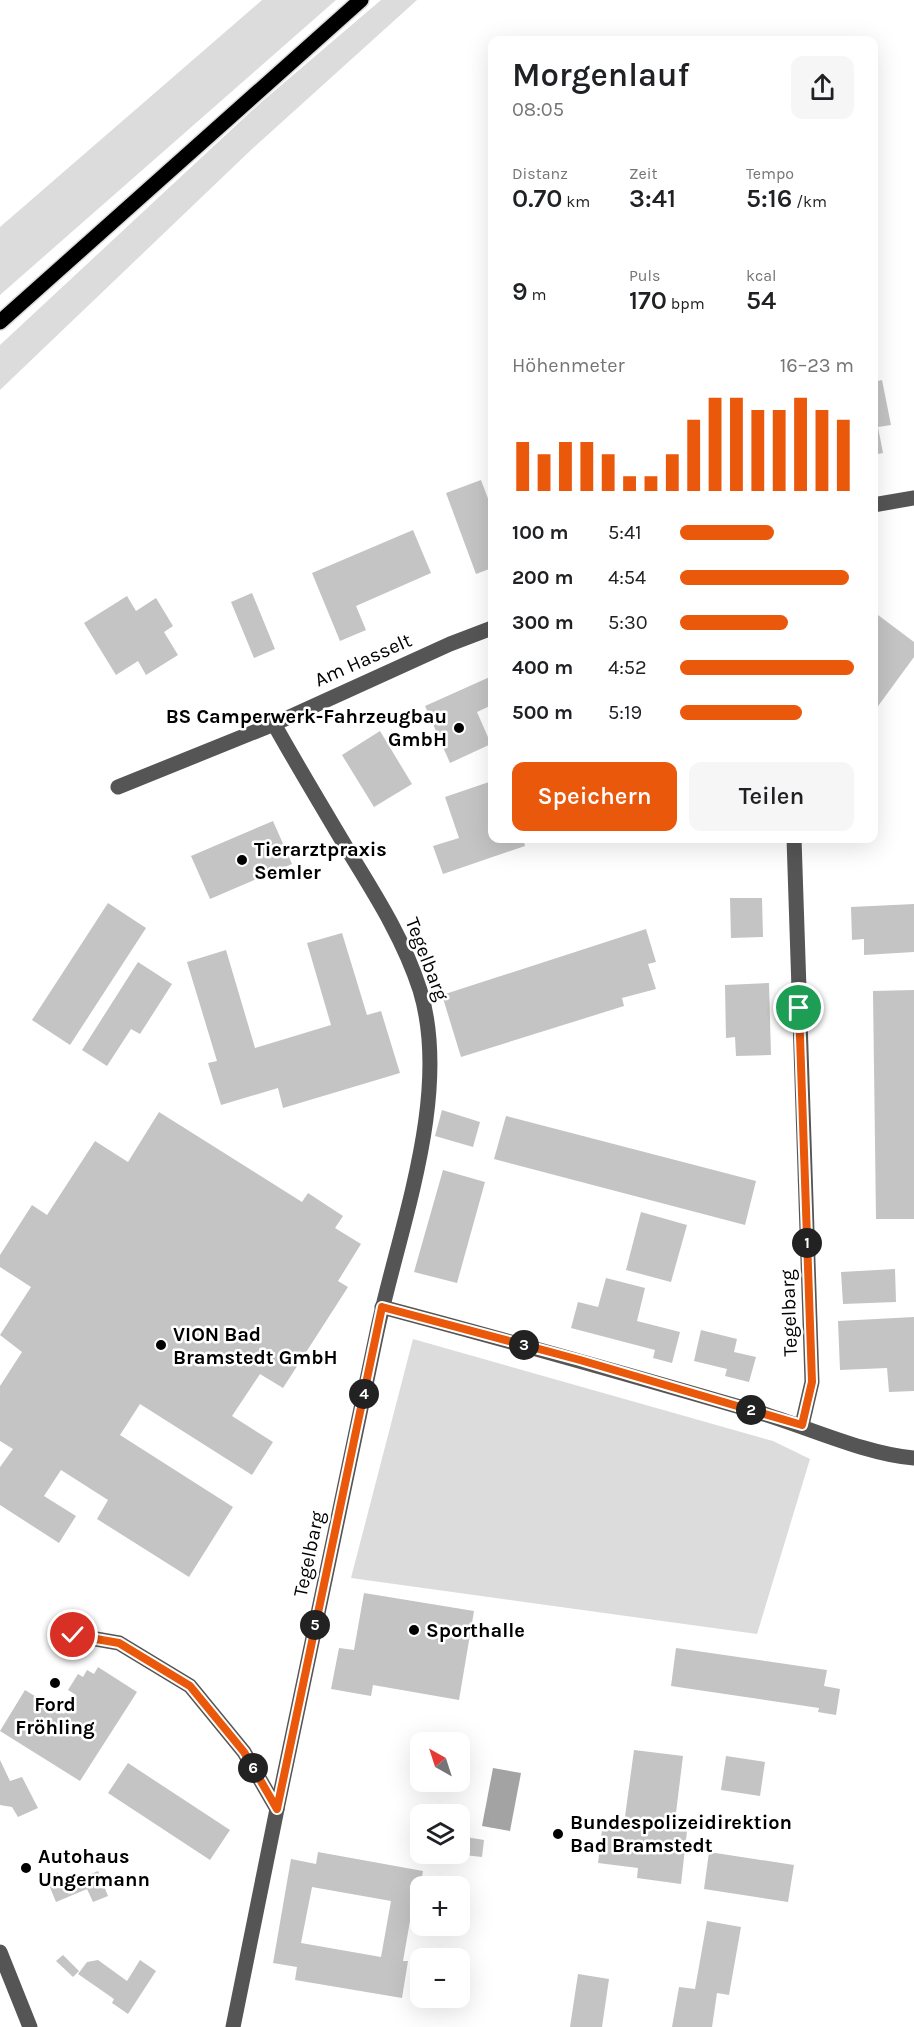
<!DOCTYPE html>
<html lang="de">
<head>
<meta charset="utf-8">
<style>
	body { margin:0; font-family:Karla,sans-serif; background:#f6f6f6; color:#202124; height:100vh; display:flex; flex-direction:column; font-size:22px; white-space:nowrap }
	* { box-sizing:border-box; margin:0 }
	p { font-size:20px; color:#757577 }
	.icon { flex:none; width:33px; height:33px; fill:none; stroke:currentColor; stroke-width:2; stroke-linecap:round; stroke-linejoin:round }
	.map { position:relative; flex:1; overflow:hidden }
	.drawer { position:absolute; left:488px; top:36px; width:390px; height:807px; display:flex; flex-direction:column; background:#fff; border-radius:12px; box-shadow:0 6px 24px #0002 }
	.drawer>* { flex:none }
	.needle { width:39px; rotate:321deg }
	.buttons { position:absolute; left:410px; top:1732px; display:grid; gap:12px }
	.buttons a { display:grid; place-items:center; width:60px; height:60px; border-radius:12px; background:#fff; box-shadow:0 6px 24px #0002; font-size:30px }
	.pin { position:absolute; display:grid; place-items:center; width:51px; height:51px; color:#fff; margin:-26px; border:3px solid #fff; border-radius:50%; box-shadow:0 2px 6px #0007 }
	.km { position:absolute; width:30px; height:30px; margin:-15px; border-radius:50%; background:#222; color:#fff; font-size:16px; line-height:30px; text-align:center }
	.round { display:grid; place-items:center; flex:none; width:63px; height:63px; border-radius:12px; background:#f6f6f6 }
	.headline { display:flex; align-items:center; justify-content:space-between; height:102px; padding:0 24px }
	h1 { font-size:33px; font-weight:600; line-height:45px }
	.figures { display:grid; grid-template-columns:repeat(3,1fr); gap:9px; height:102px; padding:6px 24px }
	.figures div { display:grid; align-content:center }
	.figures b { font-size:26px; font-weight:600 }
	.figures small { font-size:16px; font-weight:400 }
	.figures p { font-size:16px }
	.chart { height:168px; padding:12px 24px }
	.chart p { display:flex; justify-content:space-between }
	.chart svg { width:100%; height:108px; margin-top:6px; stroke:#ea580c; stroke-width:6 }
	.button { display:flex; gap:12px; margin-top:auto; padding:12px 24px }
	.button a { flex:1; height:69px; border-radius:12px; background:#ea580c; color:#fff; font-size:24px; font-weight:600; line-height:69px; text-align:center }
	.button a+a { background:#f6f6f6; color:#202124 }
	ul { padding:0 24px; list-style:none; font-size:20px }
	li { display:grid; grid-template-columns:96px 72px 1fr; align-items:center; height:45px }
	li i { height:15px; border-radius:8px; background:#ea580c }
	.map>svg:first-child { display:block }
	.green { fill:#dcdcdc }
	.water { fill:#a3a3a3 }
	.building { fill:#c4c4c4; fill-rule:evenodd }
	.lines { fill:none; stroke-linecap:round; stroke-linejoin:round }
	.major-casing { stroke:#dbdbdb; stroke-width:18 }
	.minor { stroke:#555; stroke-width:15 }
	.major { stroke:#000; stroke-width:15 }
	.route-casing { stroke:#fff; stroke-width:12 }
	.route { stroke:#ea580c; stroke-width:8 }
	.poi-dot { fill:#000; stroke:#fff; stroke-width:2 }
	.labels { text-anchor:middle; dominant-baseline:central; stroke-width:5; stroke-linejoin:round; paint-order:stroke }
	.street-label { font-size:20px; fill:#000; stroke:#fff }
	.poi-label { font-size:20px; font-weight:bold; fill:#000; stroke:#fff; text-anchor:start }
</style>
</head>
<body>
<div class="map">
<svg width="914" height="2027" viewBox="0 0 914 2027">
	<rect width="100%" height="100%" fill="#fff"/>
	<!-- green -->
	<g class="green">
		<polygon points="262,0 336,0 0,295 0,227"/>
		<polygon points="381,0 417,0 252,149 0,390 0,345 258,105"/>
		<polygon points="413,1339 773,1441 810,1459 757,1634 351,1578"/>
	</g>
	<!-- water -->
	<polygon class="water" points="493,1768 521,1773 510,1831 482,1826"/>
	<!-- building -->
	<g class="building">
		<polygon points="882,380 891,425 878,427 883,453 873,455 873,382"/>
		<polygon points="481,480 492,509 492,568 476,574 446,493"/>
		<polygon points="413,530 431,573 356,606 366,630 340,641 312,573"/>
		<polygon points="252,593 275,649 254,658 231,602"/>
		<polygon points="127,596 136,611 156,598 173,626 164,632 178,655 146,675 138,661 116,675 84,623"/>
		<polygon points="874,612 914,642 914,657 873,713"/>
		<polygon points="492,676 492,705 477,712 491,744 450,763 425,706"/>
		<polygon points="380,731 412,784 374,807 342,755"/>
		<polygon points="492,781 492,838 523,838 525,846 443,874 433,846 459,838 445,797"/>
		<polygon points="273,821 292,864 210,899 191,856"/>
		<polygon points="730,898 762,898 763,937 731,938"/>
		<polygon points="108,903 146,928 70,1045 32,1020"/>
		<polygon points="914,904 914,952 864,955 864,939 852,940 851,907"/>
		<polygon points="646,929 656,962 648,964 656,989 622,998 624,1006 461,1057 442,995"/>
		<polygon points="342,933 367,1015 381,1011 400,1073 283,1108 278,1088 221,1105 208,1063 217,1061 187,962 226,950 255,1048 331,1025 307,943"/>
		<polygon points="138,962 172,984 140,1034 131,1029 107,1066 82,1050"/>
		<polygon points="769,983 771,1055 736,1056 735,1037 726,1038 725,985"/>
		<polygon points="914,990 914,1219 876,1219 873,991"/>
		<polygon points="442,1110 480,1122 473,1147 435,1136"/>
		<polygon points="159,1112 302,1202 308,1193 343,1216 335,1228 361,1244 338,1281 348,1287 283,1388 260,1374 232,1416 273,1442 252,1475 140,1404 120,1435 233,1507 189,1577 97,1519 108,1500 61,1470 44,1496 76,1516 59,1543 0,1505 0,1467 13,1449 0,1441 0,1386 22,1352 0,1335 31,1287 0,1267 0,1255 32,1205 47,1215 95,1141 128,1162"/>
		<polygon points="506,1116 756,1181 745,1225 494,1159"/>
		<polygon points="443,1170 485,1182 457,1283 414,1272"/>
		<polygon points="641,1212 687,1225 671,1282 626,1270"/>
		<polygon points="895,1269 896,1302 843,1304 841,1272"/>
		<polygon points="606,1278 645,1288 637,1321 680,1332 672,1363 653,1358 655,1350 571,1328 578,1302 598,1307"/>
		<polygon points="914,1317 914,1391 889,1392 887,1368 840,1370 838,1321"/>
		<polygon points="701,1330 737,1339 734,1352 756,1357 749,1382 725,1376 727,1369 694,1361"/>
		<polygon points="364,1593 474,1611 459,1700 373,1685 371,1696 331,1689 339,1648 354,1650"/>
		<polygon points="676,1648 827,1670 824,1686 840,1689 836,1715 818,1712 819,1708 671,1686"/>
		<polygon points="98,1667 137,1692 80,1781 0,1731 25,1690 64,1714 76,1695 68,1690 78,1674 83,1677 87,1670 94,1674"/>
		<polygon points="634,1750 683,1756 674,1829 687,1831 681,1884 637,1878 638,1868 598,1863 603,1822 624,1824"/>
		<polygon points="726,1756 765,1762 760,1796 721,1790"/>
		<polygon points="0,1760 10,1781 22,1777 38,1808 18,1817 12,1807 0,1805"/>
		<polygon points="128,1763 230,1830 210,1860 108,1793"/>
		<polygon points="466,1837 484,1840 482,1857 464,1855"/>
		<path d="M 318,1852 L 423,1871 L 417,1905 L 413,1904 L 403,1961 L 408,1961 L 402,1998 L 295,1980 L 297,1967 L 273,1963 L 291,1859 L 316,1864 ZM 312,1887 L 391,1901 L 381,1957 L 301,1943 Z"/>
		<polygon points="709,1852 794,1865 788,1902 704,1889"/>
		<polygon points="98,1871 108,1896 93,1902 87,1889 56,1902 46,1878 58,1873 63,1886"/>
		<polygon points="707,1921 741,1927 729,1995 717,1993 712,2027 672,2027 679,1987 695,1989"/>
		<polygon points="63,1955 79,1971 73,1977 56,1961"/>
		<polygon points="98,1960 127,1981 140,1960 156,1971 128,2014 112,2003 114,1999 78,1974 87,1962"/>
		<polygon points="578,1974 609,1979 602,2027 570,2027"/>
	</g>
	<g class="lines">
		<defs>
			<polyline id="major" points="0,322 361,0"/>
		</defs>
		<!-- major casing -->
		<use href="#major" class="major-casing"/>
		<!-- minor -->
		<g class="minor">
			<polyline points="873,505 914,498"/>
			<path d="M 274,724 C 298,767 324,810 349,852 C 376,896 404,940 420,990 C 452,1095 399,1228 377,1332 C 343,1491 310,1650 277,1809"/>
			<polyline points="118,787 274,724 450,644 492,628"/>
			<polyline points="794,838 812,1382 802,1425"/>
			<path d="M 382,1307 C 506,1340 630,1375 754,1411 C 803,1425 864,1454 914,1458"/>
			<polyline points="73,1635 119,1643 190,1686 244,1752 277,1809 233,2027"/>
			<polyline points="0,1952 30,2027"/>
		</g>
		<!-- major -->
		<use href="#major" class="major"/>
	</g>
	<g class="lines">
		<defs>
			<polyline id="route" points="73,1635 119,1643 190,1686 244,1752 277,1809 382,1307 580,1360 802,1425 812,1382 799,1008"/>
		</defs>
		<!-- route casing -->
		<use href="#route" class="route-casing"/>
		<!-- route -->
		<use href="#route" class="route"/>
	</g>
	<!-- markers -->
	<g class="poi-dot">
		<circle cx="459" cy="728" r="6"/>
		<circle cx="242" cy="860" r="6"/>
		<circle cx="161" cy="1345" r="6"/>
		<circle cx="414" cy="1630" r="6"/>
		<circle cx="55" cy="1683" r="6"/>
		<circle cx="558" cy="1834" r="6"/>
		<circle cx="26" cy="1868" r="6"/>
	</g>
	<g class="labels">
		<!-- street labels -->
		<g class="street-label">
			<text transform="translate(363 660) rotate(-24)">Am Hasselt</text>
			<text transform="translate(427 959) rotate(69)">Tegelbarg</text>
			<text transform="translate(789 1313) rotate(-92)">Tegelbarg</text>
			<text transform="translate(309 1554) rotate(-78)">Tegelbarg</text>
		</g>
		<!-- poi labels -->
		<g class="poi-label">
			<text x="447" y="716" text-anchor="end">BS Camperwerk-Fahrzeugbau<tspan x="447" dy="23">GmbH</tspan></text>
			<text x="254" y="849">Tierarztpraxis<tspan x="254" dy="23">Semler</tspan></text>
			<text x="173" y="1334">VION Bad<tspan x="173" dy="23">Bramstedt GmbH</tspan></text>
			<text x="426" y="1630">Sporthalle</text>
			<text x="55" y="1704" text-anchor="middle">Ford<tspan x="55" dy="23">Fröhling</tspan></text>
			<text x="570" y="1822">Bundespolizeidirektion<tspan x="570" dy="23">Bad Bramstedt</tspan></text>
			<text x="38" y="1856">Autohaus<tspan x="38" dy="23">Ungermann</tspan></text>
		</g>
	</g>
</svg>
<div class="buttons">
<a><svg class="needle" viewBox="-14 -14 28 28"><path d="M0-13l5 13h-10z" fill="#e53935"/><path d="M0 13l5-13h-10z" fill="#757577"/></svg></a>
<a><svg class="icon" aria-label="layers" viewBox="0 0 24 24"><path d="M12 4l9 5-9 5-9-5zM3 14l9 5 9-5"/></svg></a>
<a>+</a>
<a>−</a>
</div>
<div class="pin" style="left:799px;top:1008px;background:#1e9e55"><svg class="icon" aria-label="arrive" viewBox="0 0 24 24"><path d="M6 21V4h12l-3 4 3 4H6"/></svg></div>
<div class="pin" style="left:73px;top:1635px;background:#d93025"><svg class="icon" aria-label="check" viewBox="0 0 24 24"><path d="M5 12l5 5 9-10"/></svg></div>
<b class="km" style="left:807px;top:1243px">1</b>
<b class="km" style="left:751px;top:1410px">2</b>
<b class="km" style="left:524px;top:1345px">3</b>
<b class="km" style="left:364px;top:1394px">4</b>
<b class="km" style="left:315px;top:1625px">5</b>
<b class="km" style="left:253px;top:1768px">6</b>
<section class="drawer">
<div class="headline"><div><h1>Morgenlauf</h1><p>08:05</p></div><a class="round"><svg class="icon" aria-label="share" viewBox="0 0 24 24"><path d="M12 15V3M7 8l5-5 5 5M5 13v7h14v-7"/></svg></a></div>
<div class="figures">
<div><p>Distanz</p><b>0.70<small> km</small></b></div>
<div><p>Zeit</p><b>3:41</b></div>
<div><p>Tempo</p><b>5:16<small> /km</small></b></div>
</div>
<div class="figures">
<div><b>9<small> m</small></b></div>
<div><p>Puls</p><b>170<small> bpm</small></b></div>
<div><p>kcal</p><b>54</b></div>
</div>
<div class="chart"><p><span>Höhenmeter</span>16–23 m</p>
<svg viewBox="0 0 160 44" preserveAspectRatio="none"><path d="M5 44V24M15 44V29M25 44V24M35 44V24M45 44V29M55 44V38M65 44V38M75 44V29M85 44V15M95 44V6M105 44V6M115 44V11M125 44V11M135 44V6M145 44V11M155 44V15"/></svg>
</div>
<ul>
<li><b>100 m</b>5:41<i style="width:54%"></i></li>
<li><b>200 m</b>4:54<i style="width:97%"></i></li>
<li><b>300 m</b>5:30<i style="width:62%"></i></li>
<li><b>400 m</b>4:52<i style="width:100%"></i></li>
<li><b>500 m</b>5:19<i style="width:70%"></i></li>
</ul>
<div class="button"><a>Speichern</a><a>Teilen</a></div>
</section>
</div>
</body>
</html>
